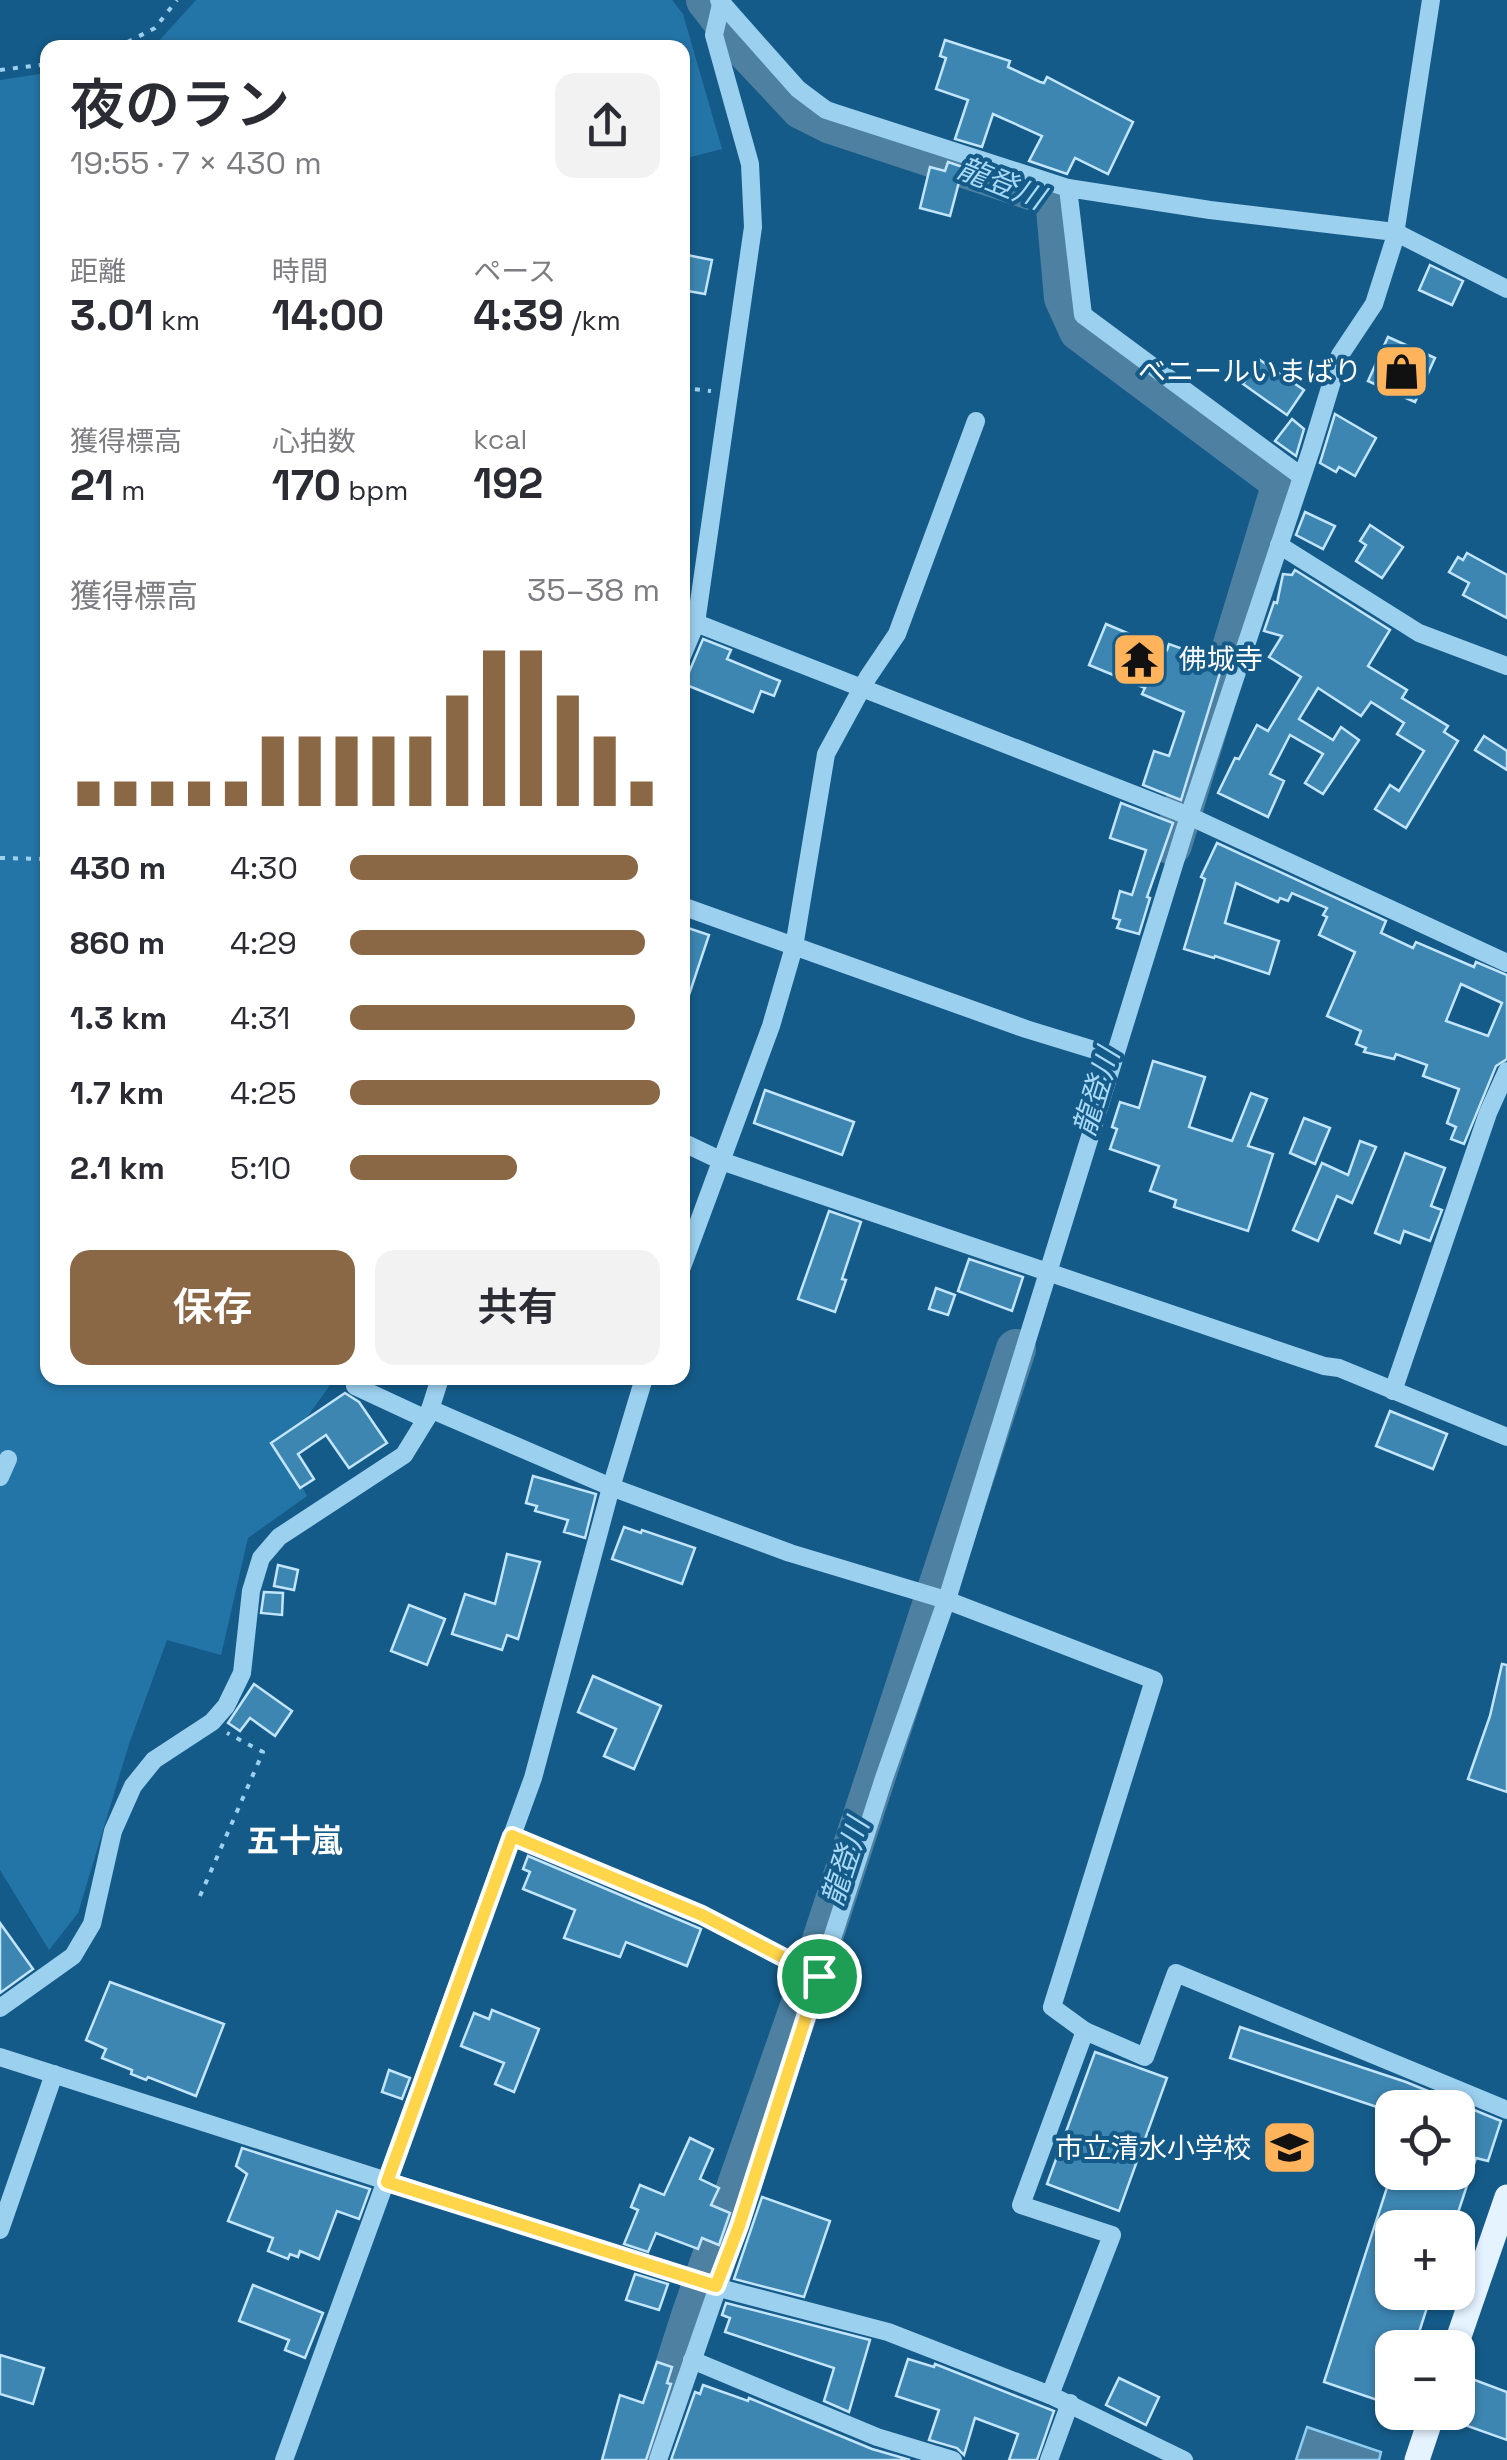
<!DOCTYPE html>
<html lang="ja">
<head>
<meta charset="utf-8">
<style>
	body { margin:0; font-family:"Space Grotesk","Noto Sans JP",sans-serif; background:#f2f2f3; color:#2b2b33; height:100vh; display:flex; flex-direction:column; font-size:38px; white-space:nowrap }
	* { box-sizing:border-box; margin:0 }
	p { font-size:32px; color:#7c7c81 }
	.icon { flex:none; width:55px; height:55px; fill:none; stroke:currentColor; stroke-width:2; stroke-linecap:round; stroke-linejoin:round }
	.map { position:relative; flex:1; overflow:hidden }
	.sheet { position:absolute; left:40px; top:40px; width:650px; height:1345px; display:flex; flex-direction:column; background:#fff; border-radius:20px; box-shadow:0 2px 8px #0004 }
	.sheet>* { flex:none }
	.buttons { position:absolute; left:1375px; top:2090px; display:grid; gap:20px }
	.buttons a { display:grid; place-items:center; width:100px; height:100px; border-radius:20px; background:#fff; box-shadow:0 2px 8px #0004; font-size:50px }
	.pin { position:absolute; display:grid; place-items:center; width:85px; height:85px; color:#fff; margin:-42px; border:5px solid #fff; border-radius:50%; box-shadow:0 2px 10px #0007 }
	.round { display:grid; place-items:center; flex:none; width:105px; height:105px; border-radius:20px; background:#f2f2f3 }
	.overview { display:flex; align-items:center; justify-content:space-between; height:170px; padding:0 30px }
	h1 { font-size:55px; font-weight:600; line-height:75px }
	.figures { display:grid; grid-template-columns:repeat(3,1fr); gap:15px; height:170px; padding:10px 30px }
	.figures div { display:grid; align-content:center }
	.figures b { font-size:42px; font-weight:600 }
	.figures small { font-size:28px; font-weight:400 }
	.figures p { font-size:28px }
	.chart { height:280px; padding:20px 30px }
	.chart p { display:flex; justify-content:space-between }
	.chart svg { width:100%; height:180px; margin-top:10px; stroke:#8a6845; stroke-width:6 }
	.cta { display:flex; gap:20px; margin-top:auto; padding:20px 30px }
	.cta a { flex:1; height:115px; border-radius:20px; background:#8a6845; color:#fff; font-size:40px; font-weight:600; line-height:115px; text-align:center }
	.cta a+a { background:#f2f2f3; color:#2b2b33 }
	ul { padding:0 30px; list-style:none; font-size:32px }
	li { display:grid; grid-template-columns:160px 120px 1fr; align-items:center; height:75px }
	li i { height:25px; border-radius:12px; background:#8a6845 }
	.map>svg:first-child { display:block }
	.green { fill:#2475a7 }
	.water { fill:#4d80a1; stroke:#8ecdf2; stroke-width:2.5 }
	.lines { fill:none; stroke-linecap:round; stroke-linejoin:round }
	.river { stroke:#4d80a1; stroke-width:40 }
	.building { fill:#3d86b2; stroke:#c2e5fb; stroke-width:2.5; fill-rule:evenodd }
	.path { stroke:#9cd0ef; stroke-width:4; stroke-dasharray:5 8; stroke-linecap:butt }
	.minor { stroke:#9cd0ef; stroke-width:18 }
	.major { stroke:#e4f3ff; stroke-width:25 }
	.route-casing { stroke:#fff; stroke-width:20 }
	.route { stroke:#ffd54a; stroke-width:12 }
	.labels { text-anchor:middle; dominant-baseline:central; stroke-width:8; stroke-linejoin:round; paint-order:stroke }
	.poi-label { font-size:28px; fill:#fff; stroke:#155b89; text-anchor:end }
	.water-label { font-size:30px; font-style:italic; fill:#a8d9f6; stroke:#155b89 }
	.quarter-label { font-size:32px; font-weight:bold; fill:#fff; stroke:#155b89 }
</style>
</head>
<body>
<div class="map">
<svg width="1507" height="2460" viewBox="0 0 1507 2460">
	<rect width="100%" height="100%" fill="#155b89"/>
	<!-- green -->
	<g class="green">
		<polygon points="196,0 672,0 683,14 722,149 683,159 682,48 145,47 158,42"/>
		<polygon points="47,73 48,1378 335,1378 283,1451 307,1496 248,1538 221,1655 167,1640 129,1744 78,1913 49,1950 0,1870 0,80"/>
	</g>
	<!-- water -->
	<polygon class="water" points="1307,2427 1381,2452 1379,2460 1296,2460"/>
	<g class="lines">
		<!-- river -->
		<g class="river">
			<polyline points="706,0 741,45 801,109 831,124 1055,198 1064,298 1079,331 1282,483 1172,845"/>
			<polyline points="645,2460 691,2316 806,1989 1016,1349"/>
		</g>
	</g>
	<!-- building -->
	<g class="building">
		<polygon points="945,40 1010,61 1008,67 1040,82 1044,83 1047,77 1133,122 1108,174 1075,158 1067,174 1029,161 1042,136 993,114 982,147 955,139 968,100 936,89 946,58 940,56"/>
		<polygon points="948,162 963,167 950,216 920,208 930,167 945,171"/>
		<polygon points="682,254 712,260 705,294 682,290"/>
		<polygon points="1430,265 1463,281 1452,305 1419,290"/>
		<polygon points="1388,337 1435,358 1415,402 1368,381"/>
		<polygon points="1260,360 1304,390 1287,415 1243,384"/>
		<polygon points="1335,414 1376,438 1355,476 1339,467 1336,472 1320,463"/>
		<polygon points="1292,419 1304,429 1296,456 1275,441"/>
		<polygon points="1305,512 1335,526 1323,549 1296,535"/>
		<polygon points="1370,525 1403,547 1382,578 1356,561 1366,545 1360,541"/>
		<polygon points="1467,553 1507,575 1507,618 1463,595 1469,583 1449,572 1458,557 1463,560"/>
		<polygon points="1295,570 1390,630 1368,666 1407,690 1402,698 1448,726 1444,732 1458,741 1406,828 1375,809 1390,785 1399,791 1424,751 1397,734 1404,723 1371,702 1361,716 1318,688 1299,719 1333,740 1341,727 1359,740 1323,794 1305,783 1323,754 1290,735 1270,774 1284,781 1268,817 1218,793 1235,758 1239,759 1257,725 1268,731 1301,677 1269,657 1282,636 1264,631 1274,602 1277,603 1283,574 1292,575"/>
		<polygon points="1106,624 1167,650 1169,644 1223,663 1181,800 1143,785 1154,751 1169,756 1184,712 1142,694 1145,688 1089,665"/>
		<polygon points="703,639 731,650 727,659 780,681 774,696 761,691 753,712 684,684"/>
		<polygon points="1484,736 1507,751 1507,770 1475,750"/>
		<polygon points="1121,803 1173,823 1147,897 1150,898 1139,934 1117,928 1120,920 1113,918 1120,891 1132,895 1146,850 1110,838"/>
		<path d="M 1217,843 L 1386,921 L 1381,933 L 1413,948 L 1416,942 L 1474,967 L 1476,962 L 1507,975 L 1507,1059 L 1496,1066 L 1464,1144 L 1451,1139 L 1456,1127 L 1447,1123 L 1459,1089 L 1423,1076 L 1427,1065 L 1396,1054 L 1394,1059 L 1364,1052 L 1366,1048 L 1356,1044 L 1361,1031 L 1327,1016 L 1355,952 L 1319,935 L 1327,917 L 1323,915 L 1327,908 L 1292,893 L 1288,901 L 1280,898 L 1278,902 L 1236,883 L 1225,923 L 1279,941 L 1269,974 L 1215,956 L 1214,958 L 1184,949 L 1205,879 L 1201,877 ZM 1461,984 L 1502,1003 L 1488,1036 L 1446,1021 Z"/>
		<polygon points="682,926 709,935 686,1004 682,1004"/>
		<polygon points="1153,1061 1205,1077 1189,1127 1232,1141 1251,1093 1267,1099 1248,1146 1273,1154 1248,1231 1174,1207 1176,1200 1150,1191 1159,1166 1110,1149 1117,1129 1112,1127 1120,1102 1139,1108"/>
		<polygon points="765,1090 854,1122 842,1155 754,1123"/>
		<polygon points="1304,1118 1330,1128 1315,1164 1290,1153"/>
		<polygon points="1360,1141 1376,1147 1352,1203 1337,1196 1318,1241 1293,1230 1322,1163 1348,1175"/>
		<polygon points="1405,1153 1445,1168 1431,1206 1442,1210 1430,1241 1404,1231 1400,1243 1375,1233"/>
		<polygon points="829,1211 861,1222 842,1279 846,1280 835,1312 798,1299"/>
		<polygon points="969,1259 1023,1277 1012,1311 958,1291"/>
		<polygon points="936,1288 955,1295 948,1315 929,1309"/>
		<polygon points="345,1393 359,1402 387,1443 349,1468 326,1435 298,1454 314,1479 300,1488 271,1443"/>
		<polygon points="1390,1411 1447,1434 1433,1469 1376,1446"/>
		<polygon points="533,1476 596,1494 585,1538 564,1532 568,1520 535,1511 537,1506 526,1503"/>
		<polygon points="624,1527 641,1533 642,1530 695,1548 682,1584 612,1559"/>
		<polygon points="507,1554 540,1562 518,1639 507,1635 502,1650 452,1634 465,1594 495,1604"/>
		<polygon points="278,1565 298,1570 294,1590 274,1586"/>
		<polygon points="264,1592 283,1593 282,1615 261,1613"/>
		<polygon points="409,1605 445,1619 427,1665 391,1651"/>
		<polygon points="1502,1664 1507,1665 1507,1792 1468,1779 1490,1716"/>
		<polygon points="593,1676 661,1706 634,1769 604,1756 616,1729 578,1712"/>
		<polygon points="254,1684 292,1711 275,1736 250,1718 240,1731 228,1723"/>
		<polygon points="528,1856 701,1929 687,1966 626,1942 620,1957 564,1938 575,1910 523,1889 530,1872 523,1869"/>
		<polygon points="0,1923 33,1969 0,1993"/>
		<polygon points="110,1982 224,2024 196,2096 148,2077 146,2080 131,2074 132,2070 102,2058 106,2049 86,2040"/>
		<polygon points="492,2010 539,2029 514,2092 495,2084 504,2063 461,2046 474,2013 489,2019"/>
		<polygon points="1240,2027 1406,2082 1501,2121 1488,2161 1476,2158 1453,2228 1392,2228 1392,2292 1432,2292 1414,2348 1392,2348 1392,2405 1324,2382 1392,2172 1458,2172 1458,2108 1392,2108 1392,2112 1230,2058"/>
		<polygon points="1095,2052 1167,2078 1119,2211 1047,2184"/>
		<polygon points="389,2070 410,2078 402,2099 382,2092"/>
		<polygon points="690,2138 713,2149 700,2179 719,2188 711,2205 730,2213 719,2245 702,2238 698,2249 656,2233 648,2252 624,2244 638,2210 631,2207 640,2185 664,2195"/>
		<polygon points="242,2148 370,2189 359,2219 337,2211 319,2259 300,2251 298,2257 290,2254 288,2259 268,2251 273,2238 228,2221 247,2174 236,2166"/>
		<polygon points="762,2197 830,2221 804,2297 734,2279"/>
		<polygon points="635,2274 668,2284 659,2310 626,2300"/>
		<polygon points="253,2285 323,2313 305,2358 285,2350 289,2340 239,2321"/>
		<polygon points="726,2303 870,2340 849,2412 824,2401 834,2368 725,2332 730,2318 722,2315"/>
		<polygon points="0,2355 44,2368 33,2404 0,2394"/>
		<polygon points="908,2359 934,2367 935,2364 1054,2411 1037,2460 1009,2460 1018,2434 975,2418 964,2455 957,2448 929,2440 939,2410 896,2396"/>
		<polygon points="657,2362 672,2367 667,2383 671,2384 646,2460 602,2460 620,2395 643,2403"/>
		<polygon points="1119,2378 1159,2397 1146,2425 1106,2405"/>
		<polygon points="1472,2379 1507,2392 1507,2440 1462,2424 1470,2401 1465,2399"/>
		<polygon points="703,2385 748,2401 749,2398 872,2449 910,2460 671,2460 695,2392 700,2394"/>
	</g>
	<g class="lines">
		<!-- path -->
		<g class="path">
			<polyline points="116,48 155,28 177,0"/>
			<polyline points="0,70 48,64"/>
			<polyline points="682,388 711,391"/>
			<polyline points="0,858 46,859"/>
			<polyline points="200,1896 263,1752 227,1733"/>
		</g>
		<!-- minor -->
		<g class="minor">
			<polyline points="719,0 798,89 826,110 1068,188 1083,315 1301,476"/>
			<polyline points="1068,188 1210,210 1395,232 1507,289"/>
			<polyline points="1279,545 1419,633 1507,666"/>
			<polyline points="696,623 1189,816 1507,963"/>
			<polyline points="682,656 696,623 753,227 750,164 714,35 721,4"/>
			<polyline points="682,906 1026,1029 1114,1056"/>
			<polyline points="682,1142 724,1162 1324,1366 1339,1368 1507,1437"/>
			<polyline points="682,1267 771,1026 794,947 826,754 868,677 897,634 976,421"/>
			<polyline points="355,1386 426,1419"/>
			<polyline points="1393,1391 1488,1113 1507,1071"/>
			<polyline points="430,1409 611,1487 790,1553 946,1600 1154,1680 1052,2007 1085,2031 1145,2057 1176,1973 1507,2110"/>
			<polyline points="0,1477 8,1459"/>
			<polyline points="512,1836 701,1915 819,1977"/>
			<polyline points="0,2008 73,1956 92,1924 113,1831 133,1786 154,1760 212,1722 226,1706 242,1673 251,1591 261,1558 279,1537 404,1455 428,1416 440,1378"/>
			<polyline points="0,2057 727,2290 888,2332 1050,2395 1184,2460"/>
			<polyline points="0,2230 54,2074"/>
			<polyline points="692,2360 877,2437 953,2460"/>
			<polyline points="1050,2395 1112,2235 1021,2205 1085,2031"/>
			<polyline points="284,2460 533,1778 610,1491 644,1378"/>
			<polyline points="658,2460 739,2226 884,1778 949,1593 1189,816 1311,450 1340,355 1374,304 1394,241 1431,0"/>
			<polyline points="1049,2460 1070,2403"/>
		</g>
		<!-- major -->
		<g class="major">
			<polyline points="1455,2348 1507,2197"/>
			<polyline points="1417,2460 1433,2412"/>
		</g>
	</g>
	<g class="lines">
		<defs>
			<polygon id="route" points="512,1836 702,1915 819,1976 739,2226 716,2286 387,2182"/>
		</defs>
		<!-- route casing -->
		<use href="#route" class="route-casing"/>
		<!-- route -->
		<use href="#route" class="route"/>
	</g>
	<!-- icons -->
	<defs>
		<symbol id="shop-square" viewBox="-11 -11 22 22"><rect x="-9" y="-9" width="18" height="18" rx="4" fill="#ffb35a" stroke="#155b89"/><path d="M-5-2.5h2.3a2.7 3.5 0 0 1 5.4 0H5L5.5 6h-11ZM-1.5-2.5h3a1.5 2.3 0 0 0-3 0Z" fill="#111"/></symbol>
		<symbol id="temple-square" viewBox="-11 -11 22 22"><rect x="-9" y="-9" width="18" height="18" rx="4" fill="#ffb35a" stroke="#155b89"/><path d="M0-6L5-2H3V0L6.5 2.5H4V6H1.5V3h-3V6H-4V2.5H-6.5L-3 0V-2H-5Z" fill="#111"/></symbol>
		<symbol id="school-square" viewBox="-11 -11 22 22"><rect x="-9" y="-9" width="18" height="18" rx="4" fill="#ffb35a" stroke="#155b89"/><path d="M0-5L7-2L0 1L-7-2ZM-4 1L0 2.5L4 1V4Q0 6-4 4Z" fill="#111"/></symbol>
	</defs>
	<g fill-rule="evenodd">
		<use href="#shop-square" x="1370" y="340" width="63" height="63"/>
		<use href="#temple-square" x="1108" y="628" width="63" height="63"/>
		<use href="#school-square" x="1258" y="2116" width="63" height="63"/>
	</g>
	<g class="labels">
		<!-- poi labels -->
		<g class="poi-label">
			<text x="1362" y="371">べニールいまばり</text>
			<text x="1179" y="659" text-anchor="start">佛城寺</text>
			<text x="1251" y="2148">市立清水小学校</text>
		</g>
		<!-- water labels -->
		<g class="water-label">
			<text transform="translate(1001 183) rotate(22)">龍登川</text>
			<text transform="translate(1096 1092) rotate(-73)">龍登川</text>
			<text transform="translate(845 1862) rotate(-72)">龍登川</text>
		</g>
		<!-- quarter labels -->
		<g class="quarter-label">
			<text x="295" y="1841">五十嵐</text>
		</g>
	</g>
</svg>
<div class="buttons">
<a><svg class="icon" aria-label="locate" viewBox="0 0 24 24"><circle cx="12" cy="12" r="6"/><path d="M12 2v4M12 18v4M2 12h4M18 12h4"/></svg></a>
<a>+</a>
<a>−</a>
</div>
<div class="pin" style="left:819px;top:1976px;background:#1e9e55"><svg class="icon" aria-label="arrive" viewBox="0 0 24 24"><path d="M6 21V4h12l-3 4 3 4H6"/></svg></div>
<section class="sheet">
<div class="overview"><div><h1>夜のラン</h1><p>19:55 · 7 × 430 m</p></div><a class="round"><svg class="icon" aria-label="share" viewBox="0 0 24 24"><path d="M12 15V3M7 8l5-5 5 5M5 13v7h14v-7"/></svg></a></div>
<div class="figures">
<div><p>距離</p><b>3.01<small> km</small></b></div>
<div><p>時間</p><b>14:00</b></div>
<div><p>ペース</p><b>4:39<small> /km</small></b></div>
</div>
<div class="figures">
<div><p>獲得標高</p><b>21<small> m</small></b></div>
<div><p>心拍数</p><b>170<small> bpm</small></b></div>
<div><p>kcal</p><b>192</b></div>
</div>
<div class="chart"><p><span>獲得標高</span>35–38 m</p>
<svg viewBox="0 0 160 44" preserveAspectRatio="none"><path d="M5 44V38M15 44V38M25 44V38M35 44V38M45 44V38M55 44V27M65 44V27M75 44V27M85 44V27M95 44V27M105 44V17M115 44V6M125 44V6M135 44V17M145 44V27M155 44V38"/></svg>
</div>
<ul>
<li><b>430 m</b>4:30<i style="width:93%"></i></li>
<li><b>860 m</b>4:29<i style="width:95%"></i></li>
<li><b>1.3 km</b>4:31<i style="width:92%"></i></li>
<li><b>1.7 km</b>4:25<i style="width:100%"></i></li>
<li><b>2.1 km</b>5:10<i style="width:54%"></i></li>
</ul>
<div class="cta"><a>保存</a><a>共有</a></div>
</section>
</div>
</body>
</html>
